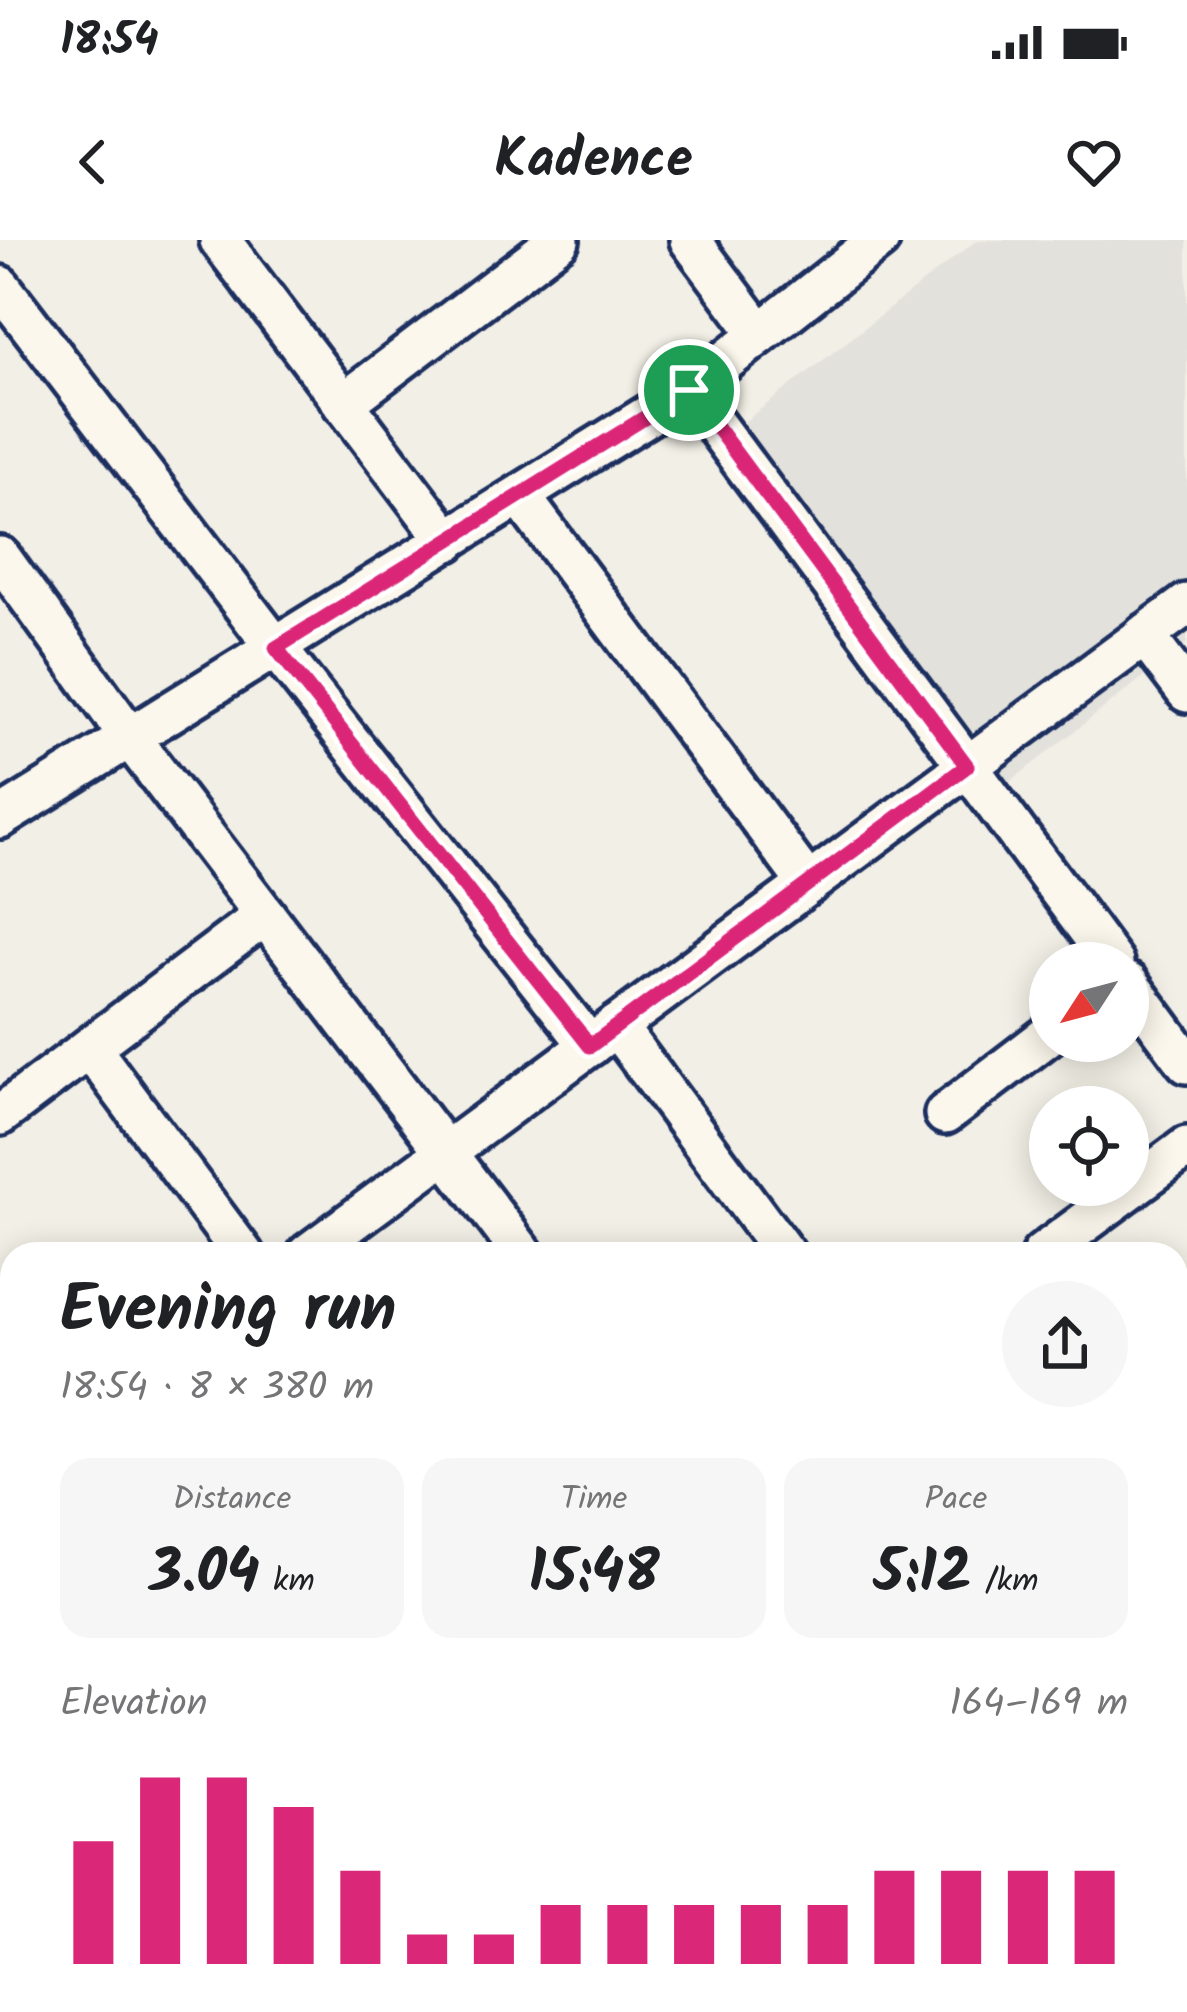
<!DOCTYPE html>
<html lang="en">
<head>
<meta charset="utf-8">
<style>
	body { margin:0; font-family:Kalam,sans-serif; background:#f6f6f6; color:#202124; height:100vh; display:flex; flex-direction:column; font-size:45px; white-space:nowrap }
	* { box-sizing:border-box; margin:0 }
	p { font-size:39px; color:#757577 }
	.icon { flex:none; width:66px; height:66px; fill:none; stroke:currentColor; stroke-width:2; stroke-linecap:round; stroke-linejoin:round }
	.map { position:relative; flex:1; overflow:hidden }
	.drawer { position:absolute; left:0px; top:1002px; width:1188px; height:771px; display:flex; flex-direction:column; background:#fff; border-radius:36px 36px 0 0; box-shadow:0 6px 30px #0003 }
	.drawer>* { flex:none }
	.needle { width:78px; rotate:234deg }
	.controls { position:absolute; left:1029px; top:702px; display:grid; gap:24px }
	.controls a { display:grid; place-items:center; width:120px; height:120px; border-radius:50%; background:#fff; box-shadow:0 6px 30px #0003; font-size:60px }
	.pin { position:absolute; display:grid; place-items:center; width:102px; height:102px; color:#fff; margin:-51px; border:6px solid #fff; border-radius:50%; box-shadow:0 3px 12px #0007 }
	.round { display:grid; place-items:center; flex:none; width:126px; height:126px; border-radius:63px; background:#f6f6f6 }
	.overview { display:flex; align-items:center; justify-content:space-between; height:204px; padding:0 60px }
	h1 { font-size:66px; font-weight:700; line-height:90px }
	.stats { display:grid; grid-template-columns:repeat(3,1fr); gap:18px; height:204px; padding:12px 60px }
	.stats div { display:grid; align-content:center; border-radius:30px; background:#f6f6f6; text-align:center }
	.stats b { font-size:60px; font-weight:700 }
	.stats small { font-size:33px; font-weight:400 }
	.stats p { font-size:33px }
	.chart { height:336px; padding:24px 60px }
	.chart p { display:flex; justify-content:space-between }
	.chart svg { width:100%; height:216px; margin-top:12px; stroke:#db2777; stroke-width:6 }
	.status { display:flex; justify-content:space-between; align-items:center; height:84px; padding:0 60px; background:#fff; direction:ltr }
	.status svg { height:33px; fill:currentColor }
	header { display:flex; justify-content:space-between; align-items:center; height:156px; padding:0 60px; background:#fff; font-size:54px; font-weight:700 }
	.map>svg:first-child { display:block }
	.built { fill:#e2e1dc }
	.lines { fill:none; stroke-linecap:round; stroke-linejoin:round }
	.minor-casing { stroke:#1b2f5e; stroke-width:48 }
	.minor { stroke:#fbf7ec; stroke-width:39 }
	.route-casing { stroke:#fff; stroke-width:24 }
	.route { stroke:#db2777; stroke-width:15 }
</style>
</head>
<body>
<div class="status"><b>18:54</b><svg viewBox="0 0 49 12"><path d="M0 12V9h3v3zM5 12V6h3v6zM10 12V3h3v9zM15 12V0h3v12zM26 1h20v11H26zM47 4h2v5h-2z"/></svg></div>
<header><svg class="icon" aria-label="back" viewBox="0 0 24 24"><path d="M15 5l-7 7 7 7"/></svg>Kadence<svg class="icon" aria-label="heart" viewBox="0 0 24 24"><path d="M12 20l-8-8c-3-5 5-10 8-4 3-6 11-1 8 4z"/></svg></header>
<div class="map">
<svg width="1187" height="1772" viewBox="0 0 1187 1772">
	<rect width="100%" height="100%" fill="#f2efe6"/>
	<filter id="ink" filterUnits="userSpaceOnUse"><feTurbulence type="fractalNoise" baseFrequency=".00833" numOctaves="2"/><feDisplacementMap in="SourceGraphic" scale="24" xChannelSelector="R" yChannelSelector="G"/><feConvolveMatrix kernelMatrix="1 2 1 2 8 2 1 2 1" color-interpolation-filters="sRGB"/></filter>
	<g filter="url(#ink)">
		<!-- built -->
		<polygon class="built" points="977,0 1187,0 1187,403 997,552 721,200"/>
		<g class="lines">
			<defs>
				<g id="minor">
					<polyline points="220,0 448,301"/>
					<polyline points="690,0 760,94"/>
					<polyline points="0,46 276,408 590,806"/>
					<polyline points="689,150 1113,723"/>
					<polyline points="343,164 559,0"/>
					<polyline points="520,256 808,644"/>
					<polyline points="0,317 131,499 523,1014"/>
					<polyline points="1144,395 1187,452"/>
					<polyline points="0,578 689,150 879,0"/>
					<polyline points="1128,743 1187,823"/>
					<polyline points="616,786 785,1014"/>
					<polyline points="90,808 243,1014"/>
					<polyline points="945,874 1050,794"/>
					<polyline points="0,875 265,675"/>
					<polyline points="308,1014 1187,364"/>
					<polyline points="1042,1014 1187,907"/>
					<polyline points="1176,1121 1187,1113"/>
					<polyline points="0,1243 12,1234"/>
					<polyline points="0,1281 12,1298"/>
					<polyline points="1176,1335 1187,1327"/>
					<polyline points="1176,1559 1187,1551"/>
					<polyline points="0,1592 12,1609"/>
					<polyline points="121,1761 129,1772"/>
					<polyline points="346,1761 354,1772"/>
					<polyline points="1089,1761 1097,1772"/>
					<polyline points="226,1772 241,1761"/>
					<polyline points="579,1772 595,1761"/>
					<polyline points="886,1772 901,1761"/>
				</g>
			</defs>
			<!-- minor casing -->
			<use href="#minor" class="minor-casing"/>
			<!-- minor -->
			<use href="#minor" class="minor"/>
		</g>
	</g>
	<g class="lines" filter="url(#ink)">
		<defs>
			<polygon id="route" points="689,150 967,526 590,806 276,408"/>
		</defs>
		<!-- route casing -->
		<use href="#route" class="route-casing"/>
		<!-- route -->
		<use href="#route" class="route"/>
	</g>
</svg>
<div class="controls">
<a><svg class="needle" viewBox="-14 -14 28 28"><path d="M0-13l5 13h-10z" fill="#e53935"/><path d="M0 13l5-13h-10z" fill="#757577"/></svg></a>
<a><svg class="icon" aria-label="locate" viewBox="0 0 24 24"><circle cx="12" cy="12" r="6"/><path d="M12 2v4M12 18v4M2 12h4M18 12h4"/></svg></a>
</div>
<div class="pin" style="left:689px;top:150px;background:#1e9e55"><svg class="icon" aria-label="arrive" viewBox="0 0 24 24"><path d="M6 21V4h12l-3 4 3 4H6"/></svg></div>
<section class="drawer">
<div class="overview"><div><h1>Evening run</h1><p>18:54 · 8 × 380 m</p></div><a class="round"><svg class="icon" aria-label="share" viewBox="0 0 24 24"><path d="M12 15V3M7 8l5-5 5 5M5 13v7h14v-7"/></svg></a></div>
<div class="stats">
<div><p>Distance</p><b>3.04<small> km</small></b></div>
<div><p>Time</p><b>15:48</b></div>
<div><p>Pace</p><b>5:12<small> /km</small></b></div>
</div>
<div class="chart"><p><span>Elevation</span>164–169 m</p>
<svg viewBox="0 0 160 44" preserveAspectRatio="none"><path d="M5 44V19M15 44V6M25 44V6M35 44V12M45 44V25M55 44V38M65 44V38M75 44V32M85 44V32M95 44V32M105 44V32M115 44V32M125 44V25M135 44V25M145 44V25M155 44V25"/></svg>
</div>
</section>
</div>
</body>
</html>
